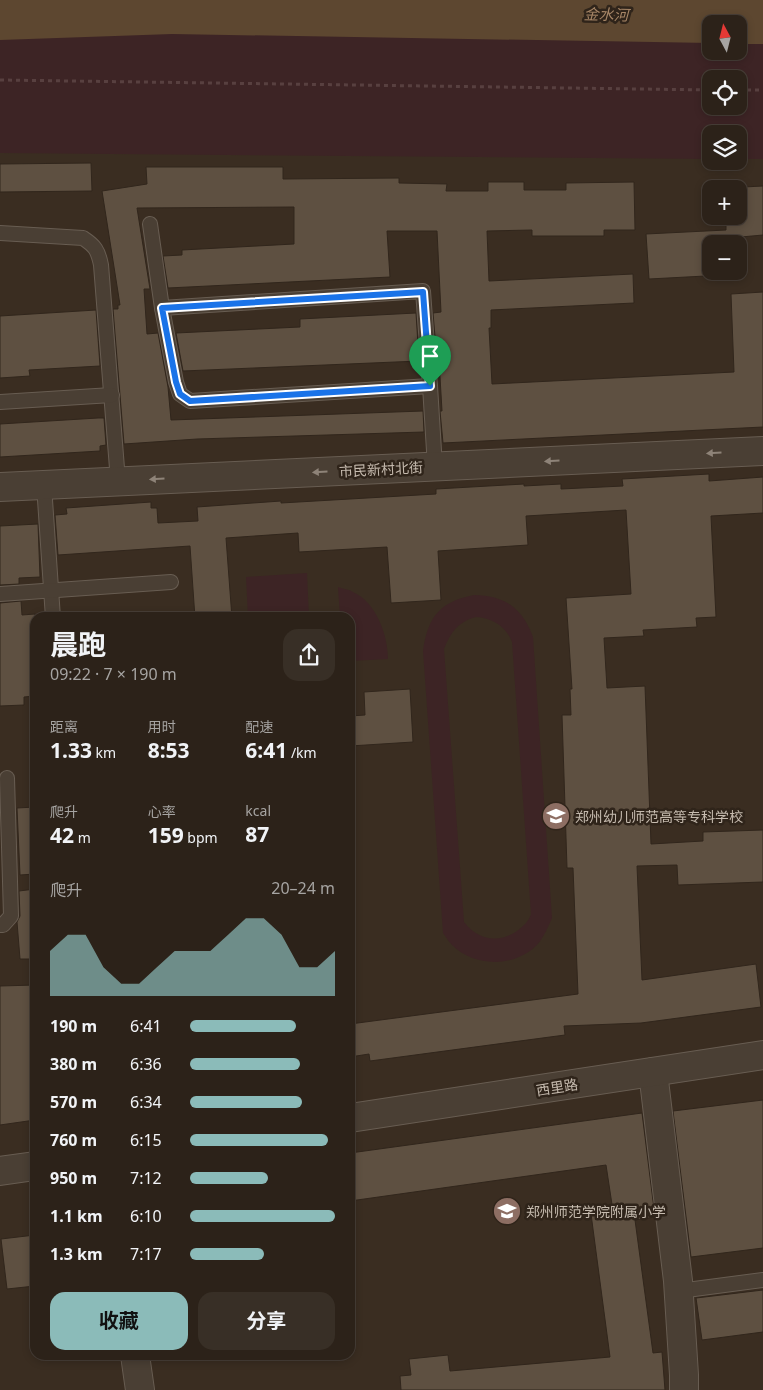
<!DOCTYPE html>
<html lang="zh">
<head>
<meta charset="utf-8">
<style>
	body { margin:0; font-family:"Noto Sans","Noto Sans SC",sans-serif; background:#382f26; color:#f1f3f6; height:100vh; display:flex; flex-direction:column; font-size:19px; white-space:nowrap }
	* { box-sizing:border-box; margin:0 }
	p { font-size:16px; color:#a6a4a2 }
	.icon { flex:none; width:28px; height:28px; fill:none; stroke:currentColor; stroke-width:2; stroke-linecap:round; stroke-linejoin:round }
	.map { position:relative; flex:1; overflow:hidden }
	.details { position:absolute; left:30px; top:612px; width:325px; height:748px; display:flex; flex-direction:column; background:#2c2219; border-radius:15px; box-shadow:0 2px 8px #0003,0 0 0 1px #483f38 }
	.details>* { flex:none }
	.needle { width:32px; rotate:353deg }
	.tools { position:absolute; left:702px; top:15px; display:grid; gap:10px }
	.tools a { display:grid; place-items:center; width:45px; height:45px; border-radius:10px; background:#2c2219; box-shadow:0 2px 8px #0003,0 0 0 1px #483f38; font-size:25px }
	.pin { position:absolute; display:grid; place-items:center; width:42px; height:42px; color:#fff; margin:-51px -21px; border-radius:50% 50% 50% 0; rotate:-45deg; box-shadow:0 0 5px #0007 }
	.pin .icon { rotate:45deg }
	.round { display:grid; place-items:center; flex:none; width:52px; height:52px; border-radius:15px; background:#382f26 }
	.head { display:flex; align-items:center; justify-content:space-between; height:85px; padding:0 20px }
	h1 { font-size:28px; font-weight:700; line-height:38px }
	.metrics { display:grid; grid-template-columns:repeat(3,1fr); gap:8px; height:85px; padding:5px 20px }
	.metrics div { display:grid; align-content:center }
	.metrics b { font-size:21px; font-weight:700 }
	.metrics small { font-size:14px; font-weight:400 }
	.metrics p { font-size:14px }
	.chart { height:140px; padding:10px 20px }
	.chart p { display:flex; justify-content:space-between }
	.chart svg { width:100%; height:90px; margin-top:5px; fill:#8bbbb9; opacity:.7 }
	.action { display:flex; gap:10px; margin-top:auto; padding:10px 20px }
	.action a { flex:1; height:58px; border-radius:15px; background:#8bbbb9; color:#111; font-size:20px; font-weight:700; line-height:58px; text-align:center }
	.action a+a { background:#382f26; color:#f1f3f6 }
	ul { padding:0 20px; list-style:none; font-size:16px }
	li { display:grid; grid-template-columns:80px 60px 1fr; align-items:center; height:38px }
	li i { height:12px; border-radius:6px; background:#8bbbb9 }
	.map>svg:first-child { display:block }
	.green { fill:#3d2425; fill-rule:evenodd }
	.water { fill:#5d4730 }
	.building { fill:#5e5041; stroke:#31261c; fill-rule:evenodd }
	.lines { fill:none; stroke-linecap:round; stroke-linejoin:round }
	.service-casing { stroke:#685d52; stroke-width:16 }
	.minor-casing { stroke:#685d52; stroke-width:30 }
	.path { stroke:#584040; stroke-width:3; stroke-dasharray:4 4; stroke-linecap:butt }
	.service { stroke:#4a3f34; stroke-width:14 }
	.minor { stroke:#4a3f34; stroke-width:28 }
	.oneway { fill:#8e8378 }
	.route-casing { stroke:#fff; stroke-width:10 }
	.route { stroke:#1a73e8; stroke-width:6 }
	.labels { text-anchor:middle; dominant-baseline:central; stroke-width:5; stroke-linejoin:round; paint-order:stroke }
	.street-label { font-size:14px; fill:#c6bbaf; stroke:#2f241a }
	.poi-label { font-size:14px; fill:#c6bbaf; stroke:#2f241a; text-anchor:start }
	.water-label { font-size:15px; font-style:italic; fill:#a78667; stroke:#2f241a }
</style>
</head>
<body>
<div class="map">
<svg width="763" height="1390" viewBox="0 0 763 1390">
	<rect width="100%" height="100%" fill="#3a2d21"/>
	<!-- green -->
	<g class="green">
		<path d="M 0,0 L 763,0 L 763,159 L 739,159 L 739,134 L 711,134 L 711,159 L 0,153 ZM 711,24 L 739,24 L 739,51 L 711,51 ZM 711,79 L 739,79 L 739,106 L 711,106 Z"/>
		<polygon points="307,573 309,617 248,617 246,577"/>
		<path d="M 338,587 C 343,589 349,589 353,592 C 376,602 388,635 388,659 L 350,661 L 350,618 L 340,617 Z"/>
		<path d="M 474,595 C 505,596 522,607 533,637 L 552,918 C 548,927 544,937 537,945 C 515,967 475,968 452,945 C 449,942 446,937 443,933 L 423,651 C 428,617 439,602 474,595 ZM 476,617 C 492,618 506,626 512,642 L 531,914 C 529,920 526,923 522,927 C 503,944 479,942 464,922 L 444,649 C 451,632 458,622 476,617 Z"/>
	</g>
	<!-- water -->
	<polygon class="water" points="0,0 763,0 763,44 739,44 739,24 711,24 711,43 172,34 0,40"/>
	<!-- building -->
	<g class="building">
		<polygon points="91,163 92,191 0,192 0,164"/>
		<polygon points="146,167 283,167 283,179 399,178 399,183 447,184 446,191 488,191 488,182 524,182 524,190 566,190 566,183 634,182 635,230 604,230 604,236 532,236 532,230 487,231 489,281 633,274 634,303 491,310 491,328 489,328 492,384 734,372 731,294 763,292 763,427 443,443 440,411 442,411 439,360 437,360 433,313 441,312 437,231 387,231 390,277 168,288 163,256 182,255 182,250 294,244 294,207 137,208 150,289 144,289 147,334 158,333 168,387 171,420 423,411 424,432 197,439 124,444 113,309 118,309 118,305 120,305 102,191 147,184"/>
		<path d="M 763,186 L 763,235 L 741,237 L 743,274 L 649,279 L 646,234 L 726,230 L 726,216 L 739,216 L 739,189 L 724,188 ZM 711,244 L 739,244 L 739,271 L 711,271 Z"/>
		<polygon points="96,310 100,366 29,370 30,376 0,378 0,316"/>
		<polygon points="416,313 419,361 183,371 176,333 300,327 300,319"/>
		<polygon points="98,418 104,418 106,445 100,446 100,451 0,457 0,424"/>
		<polygon points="709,474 709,481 763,477 763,513 711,516 716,617 696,618 697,627 643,630 644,636 604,638 607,688 645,686 651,844 703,841 703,832 763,830 763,882 678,885 677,865 637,866 642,980 756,964 761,1007 641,1023 564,1026 565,1035 370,1061 369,1054 350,1057 350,1024 578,994 573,868 567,868 562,715 571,715 570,689 572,689 566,598 631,594 626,510 526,516 528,545 438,551 441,600 391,603 387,547 299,552 298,533 226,538 232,618 195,618 190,546 58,555 55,515 67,514 66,508 151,502 151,508 157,508 158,523 198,521 197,507 281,501 281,503 436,494 436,489 524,484 524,486 561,484 561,489 623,486 622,479"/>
		<polygon points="38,524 40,577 19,578 19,584 0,585 0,526"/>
		<polygon points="21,601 22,615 35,614 35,696 24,697 24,705 0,706 0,603"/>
		<polygon points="410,689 413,742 350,746 350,716 365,715 364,692"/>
		<polygon points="35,807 35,874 20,875 17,808"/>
		<polygon points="35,889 35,959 20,959 17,922 20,916 19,891"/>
		<polygon points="35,985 35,1120 0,1125 0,986"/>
		<polygon points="763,1100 763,1248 691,1257 673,1111"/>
		<polygon points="642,1113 655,1217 635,1220 653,1353 662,1352 665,1390 401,1390 400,1376 411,1375 409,1359 448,1355 450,1371 610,1357 591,1214 613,1211 606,1165 350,1201 350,1153"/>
		<polygon points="35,1235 35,1286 7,1289 1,1239"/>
		<polygon points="763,1290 763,1332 702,1340 696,1298"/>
	</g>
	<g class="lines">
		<defs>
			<g id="service">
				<polyline points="150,224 162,308 176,382 180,394 190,401 430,386 435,467"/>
				<path d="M 0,233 L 83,238 C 95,246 98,250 101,265 L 118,481"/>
				<polyline points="162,308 423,291 430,386"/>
				<polyline points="0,402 112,395"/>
				<polyline points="44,485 53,618"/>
				<polyline points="0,594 171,582"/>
				<polyline points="0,925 3,925 11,916 7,778"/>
				<polyline points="679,1291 763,1280"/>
			</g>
			<g id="minor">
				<polyline points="0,487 763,451"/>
				<polyline points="653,1072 678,1281 684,1375 684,1390"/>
				<polyline points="350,1118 763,1055"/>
				<polyline points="0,1171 35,1166"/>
				<polyline points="135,1355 140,1390"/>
			</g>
		</defs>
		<!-- service casing -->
		<use href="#service" class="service-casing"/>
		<!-- minor casing -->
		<use href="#minor" class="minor-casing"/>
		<!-- path -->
		<g class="path">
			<polyline points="0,80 711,90"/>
			<polyline points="739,90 763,90"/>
		</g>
		<!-- service -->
		<use href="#service" class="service"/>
		<!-- minor -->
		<use href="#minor" class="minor"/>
	</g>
	<!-- one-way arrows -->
	<defs><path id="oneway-solid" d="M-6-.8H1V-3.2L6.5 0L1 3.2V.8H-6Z" transform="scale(1.25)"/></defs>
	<g class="oneway">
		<use href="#oneway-solid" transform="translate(714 453) rotate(177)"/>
		<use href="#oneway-solid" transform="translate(552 461) rotate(177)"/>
		<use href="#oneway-solid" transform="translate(320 472) rotate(177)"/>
		<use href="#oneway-solid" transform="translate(157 479) rotate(177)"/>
	</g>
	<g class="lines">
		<defs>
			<polygon id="route" points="423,292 430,386 190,401 180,394 176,382 162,308"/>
		</defs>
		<!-- route casing -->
		<use href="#route" class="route-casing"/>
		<!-- route -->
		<use href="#route" class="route"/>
	</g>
	<!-- icons -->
	<defs>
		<symbol id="university-disc" viewBox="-11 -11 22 22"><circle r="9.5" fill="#8d6e63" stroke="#2f241a"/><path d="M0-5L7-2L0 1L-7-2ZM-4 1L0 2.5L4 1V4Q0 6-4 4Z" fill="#fff"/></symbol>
		<symbol id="school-disc" viewBox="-11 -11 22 22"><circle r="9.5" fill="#8d6e63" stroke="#2f241a"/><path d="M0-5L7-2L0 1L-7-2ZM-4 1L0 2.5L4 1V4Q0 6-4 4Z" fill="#fff"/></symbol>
	</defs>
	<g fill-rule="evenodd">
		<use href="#university-disc" x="540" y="800" width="32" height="32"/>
		<use href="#school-disc" x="491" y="1195" width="32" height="32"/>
	</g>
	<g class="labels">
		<!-- street labels -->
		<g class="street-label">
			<text transform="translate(381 469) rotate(-3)">市民新村北街</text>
			<text transform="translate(557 1087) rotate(-9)">西里路</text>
		</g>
		<!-- poi labels -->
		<g class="poi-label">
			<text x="575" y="816">郑州幼儿师范高等专科学校</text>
			<text x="526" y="1211">郑州师范学院附属小学</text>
		</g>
		<!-- water labels -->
		<g class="water-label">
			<text transform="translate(606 14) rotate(1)">金水河</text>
		</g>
	</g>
</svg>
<div class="tools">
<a><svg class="needle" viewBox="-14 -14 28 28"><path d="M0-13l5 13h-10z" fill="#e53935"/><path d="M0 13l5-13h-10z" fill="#a6a4a2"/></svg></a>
<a><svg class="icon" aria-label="locate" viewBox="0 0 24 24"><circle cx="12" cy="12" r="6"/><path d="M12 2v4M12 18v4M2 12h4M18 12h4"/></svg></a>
<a><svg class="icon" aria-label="layers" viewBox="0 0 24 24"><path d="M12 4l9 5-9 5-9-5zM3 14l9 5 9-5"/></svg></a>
<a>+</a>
<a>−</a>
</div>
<div class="pin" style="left:430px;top:386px;background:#1e9e55"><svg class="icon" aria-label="arrive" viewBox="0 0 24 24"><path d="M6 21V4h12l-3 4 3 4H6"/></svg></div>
<section class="details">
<div class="head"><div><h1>晨跑</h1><p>09:22 · 7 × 190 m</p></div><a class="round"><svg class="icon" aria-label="share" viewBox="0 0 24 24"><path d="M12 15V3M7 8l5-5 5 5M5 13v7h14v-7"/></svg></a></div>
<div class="metrics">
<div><p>距离</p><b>1.33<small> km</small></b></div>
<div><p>用时</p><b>8:53</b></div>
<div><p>配速</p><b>6:41<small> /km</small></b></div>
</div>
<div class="metrics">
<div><p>爬升</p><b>42<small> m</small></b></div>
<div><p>心率</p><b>159<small> bpm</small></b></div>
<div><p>kcal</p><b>87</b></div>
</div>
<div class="chart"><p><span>爬升</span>20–24 m</p>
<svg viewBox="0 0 160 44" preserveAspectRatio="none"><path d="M0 44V22L10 14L20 14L30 30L40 38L50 38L60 30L70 22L80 22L90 22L100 14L110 6L120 6L130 14L140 30L150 30L160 22V44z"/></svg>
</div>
<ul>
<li><b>190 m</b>6:41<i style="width:73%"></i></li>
<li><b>380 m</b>6:36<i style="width:76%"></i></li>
<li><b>570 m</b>6:34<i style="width:77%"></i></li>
<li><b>760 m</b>6:15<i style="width:95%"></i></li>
<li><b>950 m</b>7:12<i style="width:54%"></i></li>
<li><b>1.1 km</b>6:10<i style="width:100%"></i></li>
<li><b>1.3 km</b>7:17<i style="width:51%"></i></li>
</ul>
<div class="action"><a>收藏</a><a>分享</a></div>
</section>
</div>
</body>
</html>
